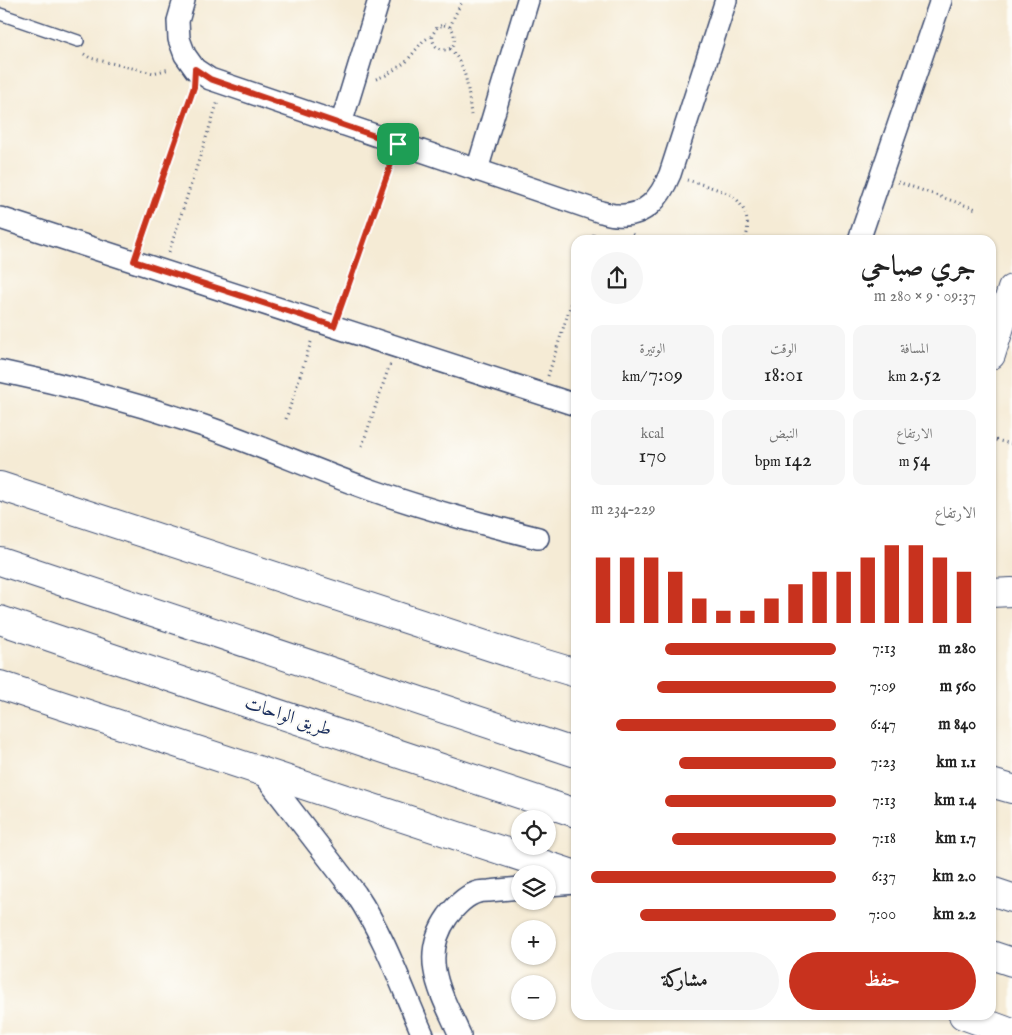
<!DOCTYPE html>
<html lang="ar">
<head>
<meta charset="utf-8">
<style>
	body { margin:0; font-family:"IM FELL English",Amiri,serif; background:#f6f6f6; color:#222; direction:rtl; height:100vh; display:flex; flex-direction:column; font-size:19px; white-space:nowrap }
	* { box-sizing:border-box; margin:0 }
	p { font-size:16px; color:#767676 }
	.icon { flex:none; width:28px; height:28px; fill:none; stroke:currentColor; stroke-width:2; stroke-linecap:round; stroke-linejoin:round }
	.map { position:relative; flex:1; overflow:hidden; direction:ltr }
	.drawer { position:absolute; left:571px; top:235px; width:425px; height:785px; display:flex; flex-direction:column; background:#fff; border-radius:15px; box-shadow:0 1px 4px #0004; direction:rtl }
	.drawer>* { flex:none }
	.tools { position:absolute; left:511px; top:810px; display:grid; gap:10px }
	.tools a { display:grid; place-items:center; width:45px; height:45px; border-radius:50%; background:#fff; box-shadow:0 1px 4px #0004; font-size:25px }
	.pin { position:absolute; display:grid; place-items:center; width:42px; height:42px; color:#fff; margin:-21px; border-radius:10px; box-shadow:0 2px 8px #0006 }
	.round { display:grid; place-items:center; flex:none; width:52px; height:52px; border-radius:26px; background:#f6f6f6 }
	.overview { display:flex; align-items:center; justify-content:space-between; height:85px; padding:0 20px }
	h1 { font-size:28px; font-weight:600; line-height:38px }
	.figures { display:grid; grid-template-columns:repeat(3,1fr); gap:8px; height:85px; padding:5px 20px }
	.figures div { display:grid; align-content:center; border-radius:12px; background:#f6f6f6; text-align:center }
	.figures b { font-size:21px; font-weight:600 }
	.figures small { font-size:14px; font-weight:400 }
	.figures p { font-size:14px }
	.chart { height:140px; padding:10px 20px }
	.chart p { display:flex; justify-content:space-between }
	.chart svg { width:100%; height:90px; margin-top:5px; stroke:#c8321e; stroke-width:6 }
	.cta { display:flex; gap:10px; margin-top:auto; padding:10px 20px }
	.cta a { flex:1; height:58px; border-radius:30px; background:#c8321e; color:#fff; font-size:20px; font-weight:600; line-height:58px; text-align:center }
	.cta a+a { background:#f6f6f6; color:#222 }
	ul { padding:0 20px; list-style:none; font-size:16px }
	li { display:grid; grid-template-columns:80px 60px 1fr; align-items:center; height:38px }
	li i { height:12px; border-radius:6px; background:#c8321e }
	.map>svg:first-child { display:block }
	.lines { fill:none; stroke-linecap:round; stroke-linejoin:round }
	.service-casing { stroke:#3c4b70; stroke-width:14 }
	.minor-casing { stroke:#3c4b70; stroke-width:24 }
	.primary-casing { stroke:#3c4b70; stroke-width:30 }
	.trunk-casing { stroke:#3c4b70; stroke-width:30 }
	.path { stroke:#3c4b70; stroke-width:3; stroke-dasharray:1 4; stroke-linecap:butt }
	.service { stroke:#fff; stroke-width:11 }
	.minor { stroke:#fff; stroke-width:21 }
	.primary { stroke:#fff; stroke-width:28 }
	.trunk { stroke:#fff; stroke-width:28 }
	.route-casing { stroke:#fff; stroke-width:10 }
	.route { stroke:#c8321e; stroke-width:6 }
	.labels { text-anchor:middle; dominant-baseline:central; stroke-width:4; stroke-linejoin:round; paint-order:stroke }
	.street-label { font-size:19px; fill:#1b2f5e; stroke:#fdfcf7 }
</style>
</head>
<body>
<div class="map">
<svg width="1012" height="1035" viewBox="0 0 1012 1035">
	<rect width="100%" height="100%" fill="#fdfcf7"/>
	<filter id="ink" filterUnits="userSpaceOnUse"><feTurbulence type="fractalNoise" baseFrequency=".02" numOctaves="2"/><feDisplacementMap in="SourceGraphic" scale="10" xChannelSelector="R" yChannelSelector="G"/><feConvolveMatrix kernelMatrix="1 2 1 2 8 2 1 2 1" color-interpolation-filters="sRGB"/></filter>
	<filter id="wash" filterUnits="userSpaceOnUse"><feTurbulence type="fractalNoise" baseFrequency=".0096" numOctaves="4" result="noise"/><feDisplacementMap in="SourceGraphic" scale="20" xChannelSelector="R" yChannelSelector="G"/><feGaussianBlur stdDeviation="1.12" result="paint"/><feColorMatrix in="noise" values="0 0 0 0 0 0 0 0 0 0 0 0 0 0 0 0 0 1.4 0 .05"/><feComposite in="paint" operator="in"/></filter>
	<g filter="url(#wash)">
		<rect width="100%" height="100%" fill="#f5ebd5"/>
	</g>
	<g filter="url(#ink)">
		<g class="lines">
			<defs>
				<polyline id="service" points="0,14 78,41"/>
				<g id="minor">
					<path d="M 184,0 L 178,21 L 179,39 L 185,55 L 195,69 L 210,79 L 601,212 C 606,213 611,215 617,215 C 646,217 660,198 670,174 L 726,0"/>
					<polyline points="341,124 379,0"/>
					<polyline points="477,170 528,0"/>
					<polyline points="0,218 576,405"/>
					<polyline points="859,240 941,0"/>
					<path d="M 0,371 C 68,385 135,403 201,425 C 260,445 316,471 374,491 C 428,510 483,524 538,538"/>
					<path d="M 262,772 L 356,894 C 385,937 402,988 423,1035"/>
					<polyline points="548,885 576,883"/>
					<path d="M 460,1035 C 442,995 418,958 448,916 C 455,907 466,895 478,892 C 481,891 486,891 489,891 C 499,890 510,889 520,888"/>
				</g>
				<g id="primary">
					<polyline points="991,355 1012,289"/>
					<polyline points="0,486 516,655 576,673"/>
					<polyline points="991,593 1012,592"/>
					<polyline points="0,685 576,875"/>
					<polyline points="991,783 1012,789"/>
					<polyline points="963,1015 1012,1033"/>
				</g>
				<g id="trunk">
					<polyline points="0,561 576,753"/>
					<polyline points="0,620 136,666 576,813"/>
					<polyline points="991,891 1012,898"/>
					<polyline points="991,955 1012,962"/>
				</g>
			</defs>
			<!-- service casing -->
			<use href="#service" class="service-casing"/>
			<!-- minor casing -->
			<use href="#minor" class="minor-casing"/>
			<!-- primary casing -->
			<use href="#primary" class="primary-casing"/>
			<!-- trunk casing -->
			<use href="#trunk" class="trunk-casing"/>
			<!-- path -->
			<g class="path">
				<path d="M 444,25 C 449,26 453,28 454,35 C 459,56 429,54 433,34 C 434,32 436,30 437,27 Z"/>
				<polyline points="450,27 455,15 463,0"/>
				<path d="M 450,49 C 468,66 468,92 471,115"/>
				<polyline points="84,54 90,58 153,73 170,69"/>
				<polyline points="376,79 386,75 406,62 423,41 433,35"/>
				<path d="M 687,180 C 697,183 726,191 733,196 C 746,207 751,225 745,240"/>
				<polyline points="898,182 976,209"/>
				<polyline points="632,234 638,240"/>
				<polyline points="592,240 595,231"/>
				<polyline points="140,242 193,90"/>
				<polyline points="169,252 218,101"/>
				<polyline points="340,308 392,161"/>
				<polyline points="548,376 576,288"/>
				<polyline points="286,419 312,339"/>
				<polyline points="991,439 1012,444"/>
				<polyline points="362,446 390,364"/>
			</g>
			<!-- service -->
			<use href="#service" class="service"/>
			<!-- minor -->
			<use href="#minor" class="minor"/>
			<!-- primary -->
			<use href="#primary" class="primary"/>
			<!-- trunk -->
			<use href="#trunk" class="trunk"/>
		</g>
	</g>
	<g class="lines" filter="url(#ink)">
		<defs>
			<polygon id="route" points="195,69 210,79 398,144 334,326 134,261 194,87"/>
		</defs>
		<!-- route casing -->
		<use href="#route" class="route-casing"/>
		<!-- route -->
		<use href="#route" class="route"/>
	</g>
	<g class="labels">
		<!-- street labels -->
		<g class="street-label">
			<text transform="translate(288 717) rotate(18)">طريق الواحات</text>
		</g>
	</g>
</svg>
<div class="tools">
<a><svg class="icon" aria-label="locate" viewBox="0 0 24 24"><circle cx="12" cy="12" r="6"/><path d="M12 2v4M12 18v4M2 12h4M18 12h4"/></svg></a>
<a><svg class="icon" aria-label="layers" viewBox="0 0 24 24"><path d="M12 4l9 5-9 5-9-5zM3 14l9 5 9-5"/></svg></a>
<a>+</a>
<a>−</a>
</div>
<div class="pin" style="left:398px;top:144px;background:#1e9e55"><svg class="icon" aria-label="arrive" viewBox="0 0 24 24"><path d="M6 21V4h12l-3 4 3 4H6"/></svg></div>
<section class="drawer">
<div class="overview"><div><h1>جري صباحي</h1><p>09:37 · 9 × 280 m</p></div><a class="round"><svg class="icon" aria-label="share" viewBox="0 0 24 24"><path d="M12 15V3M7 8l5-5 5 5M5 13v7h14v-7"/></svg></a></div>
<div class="figures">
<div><p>المسافة</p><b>2.52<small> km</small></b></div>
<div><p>الوقت</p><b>18:01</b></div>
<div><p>الوتيرة</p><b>7:09<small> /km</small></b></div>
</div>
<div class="figures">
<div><p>الارتفاع</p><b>54<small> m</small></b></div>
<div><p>النبض</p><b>142<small> bpm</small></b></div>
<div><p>kcal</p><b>170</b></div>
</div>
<div class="chart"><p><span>الارتفاع</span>229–234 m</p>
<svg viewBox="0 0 160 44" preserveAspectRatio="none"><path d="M5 44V12M15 44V12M25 44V12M35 44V19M45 44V32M55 44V38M65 44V38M75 44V32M85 44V25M95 44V19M105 44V19M115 44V12M125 44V6M135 44V6M145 44V12M155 44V19"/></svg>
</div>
<ul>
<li><b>280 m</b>7:13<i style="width:70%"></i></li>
<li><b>560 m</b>7:09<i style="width:73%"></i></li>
<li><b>840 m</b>6:47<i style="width:90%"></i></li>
<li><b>1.1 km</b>7:23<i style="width:64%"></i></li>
<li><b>1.4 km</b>7:13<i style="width:70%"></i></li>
<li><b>1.7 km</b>7:18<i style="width:67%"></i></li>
<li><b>2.0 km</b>6:37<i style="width:100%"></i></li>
<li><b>2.2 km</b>7:00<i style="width:80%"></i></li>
</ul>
<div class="cta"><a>حفظ</a><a>مشاركة</a></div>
</section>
</div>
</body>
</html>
